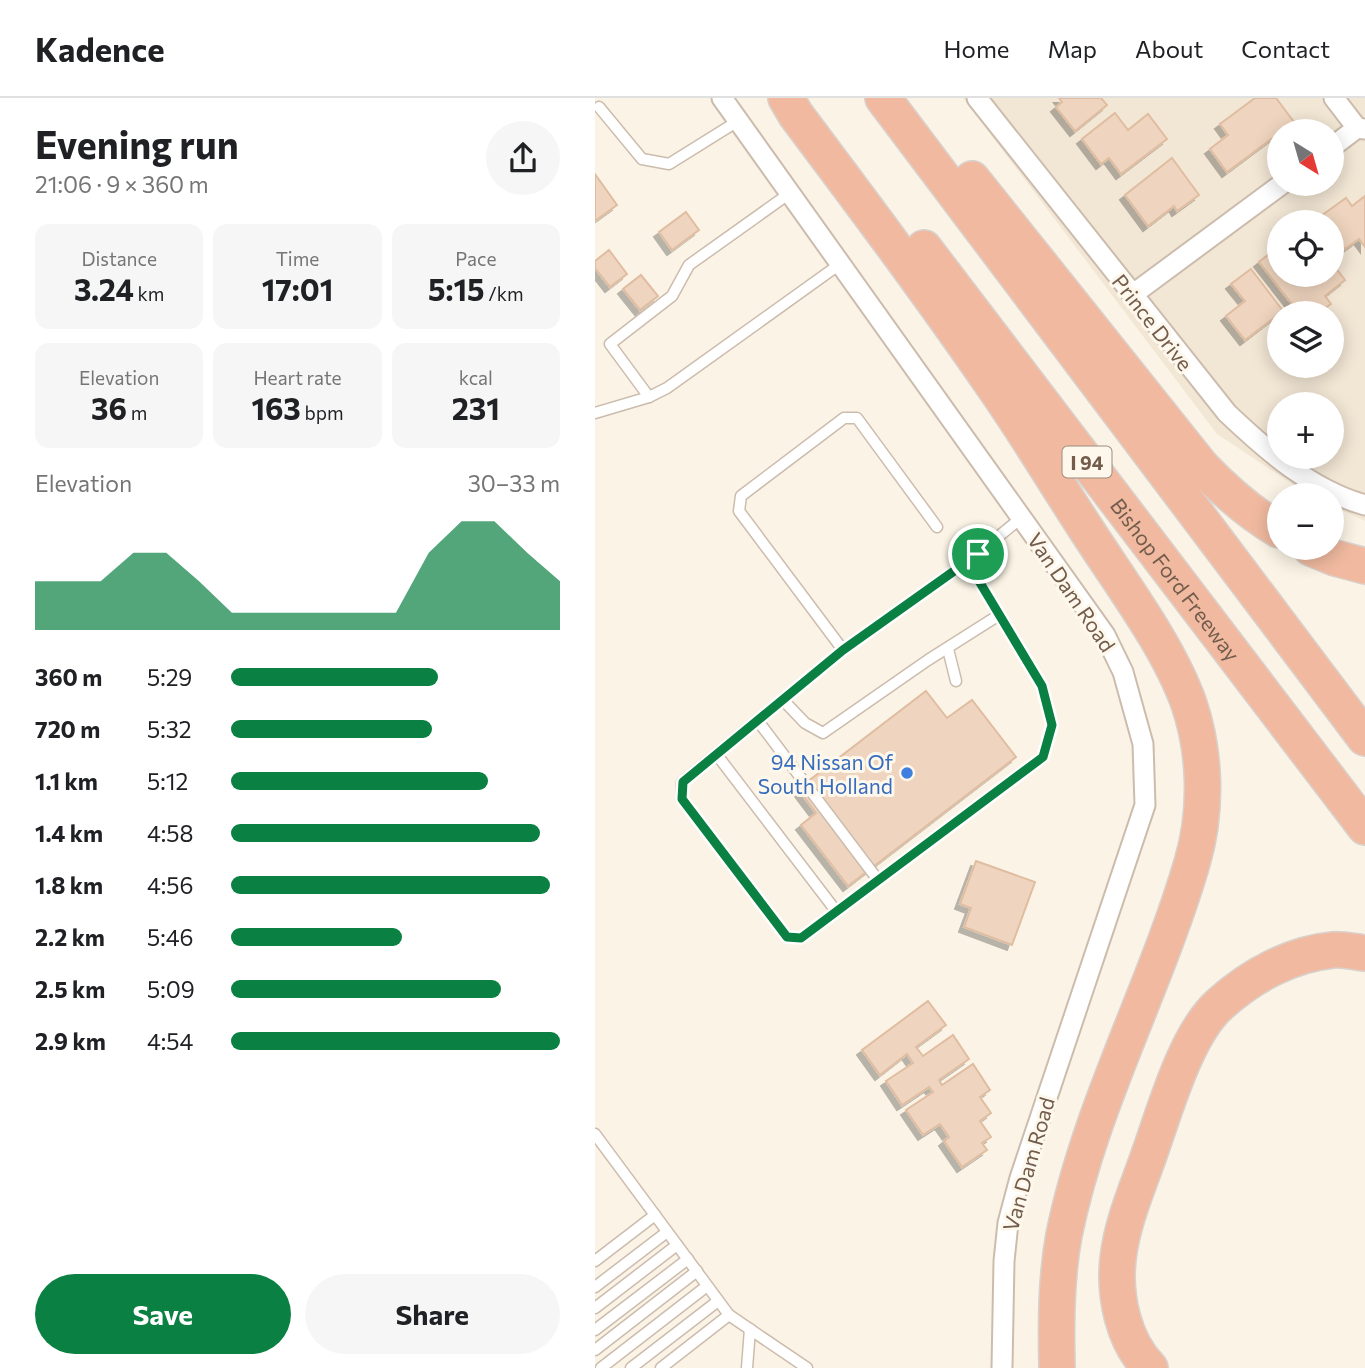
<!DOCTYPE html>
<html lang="en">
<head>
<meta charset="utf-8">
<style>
	body { margin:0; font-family:Commissioner,sans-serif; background:#f6f6f6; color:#202124; height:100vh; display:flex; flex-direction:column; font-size:26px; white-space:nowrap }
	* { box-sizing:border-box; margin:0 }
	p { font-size:23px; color:#757577 }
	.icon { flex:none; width:38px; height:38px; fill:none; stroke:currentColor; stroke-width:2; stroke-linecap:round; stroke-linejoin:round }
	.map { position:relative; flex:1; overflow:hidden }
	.side { display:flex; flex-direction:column; background:#fff; width:595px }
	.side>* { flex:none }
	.needle { width:46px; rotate:143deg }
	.controls { position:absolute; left:672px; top:21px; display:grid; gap:14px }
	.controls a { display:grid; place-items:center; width:77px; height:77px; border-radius:50%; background:#fff; box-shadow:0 4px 18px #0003; font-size:35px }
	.pin { position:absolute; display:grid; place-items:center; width:60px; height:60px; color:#fff; margin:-30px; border:4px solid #fff; border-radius:50%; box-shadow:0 2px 7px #0007 }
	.round { display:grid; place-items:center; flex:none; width:74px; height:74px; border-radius:37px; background:#f6f6f6 }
	.head { display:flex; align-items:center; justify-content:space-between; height:119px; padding:0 35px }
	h1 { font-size:38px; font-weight:700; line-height:52px }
	.figures { display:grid; grid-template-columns:repeat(3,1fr); gap:10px; height:119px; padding:7px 35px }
	.figures div { display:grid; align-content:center; border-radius:14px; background:#f6f6f6; text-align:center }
	.figures b { font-size:30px; font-weight:700 }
	.figures small { font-size:19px; font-weight:400 }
	.figures p { font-size:19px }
	.chart { height:196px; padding:14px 35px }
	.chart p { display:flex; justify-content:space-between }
	.chart svg { width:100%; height:126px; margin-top:7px; fill:#0b8043; opacity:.7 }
	.cta { display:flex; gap:14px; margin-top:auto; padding:14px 35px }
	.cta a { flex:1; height:80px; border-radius:42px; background:#0b8043; color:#fff; font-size:28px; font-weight:700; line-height:80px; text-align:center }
	.cta a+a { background:#f6f6f6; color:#202124 }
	ul { padding:0 35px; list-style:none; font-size:23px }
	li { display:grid; grid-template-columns:112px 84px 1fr; align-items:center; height:52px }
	li i { height:18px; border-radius:9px; background:#0b8043 }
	header { display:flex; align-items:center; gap:42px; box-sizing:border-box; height:98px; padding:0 35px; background:#fff; border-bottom:2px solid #e0e0e0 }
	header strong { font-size:33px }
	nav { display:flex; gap:38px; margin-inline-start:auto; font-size:24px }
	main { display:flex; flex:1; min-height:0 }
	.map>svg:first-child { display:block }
	.residential { fill:#f2e6d4; fill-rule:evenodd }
	.building { fill:#efd5bf; stroke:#e0bda0; stroke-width:2; filter:url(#shadow) }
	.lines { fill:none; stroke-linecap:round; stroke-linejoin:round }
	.service-casing { stroke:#ccbcad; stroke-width:13 }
	.minor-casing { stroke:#ccbcad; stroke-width:23 }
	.motorway-casing { stroke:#d8d1cd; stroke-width:38 }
	.service { stroke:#fff; stroke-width:10 }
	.minor { stroke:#fff; stroke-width:19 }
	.motorway { stroke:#f1baa0; stroke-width:35 }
	.route-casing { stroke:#fff; stroke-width:14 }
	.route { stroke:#0b8043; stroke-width:9 }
	.shop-dot { fill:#3f7fe0; stroke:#fef8ec; stroke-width:2.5 }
	.labels { text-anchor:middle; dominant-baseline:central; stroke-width:6; stroke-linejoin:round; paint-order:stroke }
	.shield { fill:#fef8ec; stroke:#9c8b7c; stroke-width:2 }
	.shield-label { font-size:19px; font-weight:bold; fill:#725c4c }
	.street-label { font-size:21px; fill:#725c4c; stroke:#fef8ec }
	.shop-label { font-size:21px; fill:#366cbe; stroke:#fef8ec; text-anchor:end }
</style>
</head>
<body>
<header>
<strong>Kadence</strong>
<nav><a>Home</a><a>Map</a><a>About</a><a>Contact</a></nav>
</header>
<main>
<section class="side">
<div class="head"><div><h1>Evening run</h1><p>21:06 · 9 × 360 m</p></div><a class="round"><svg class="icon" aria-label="share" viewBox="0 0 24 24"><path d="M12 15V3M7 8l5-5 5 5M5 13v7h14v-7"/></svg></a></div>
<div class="figures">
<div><p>Distance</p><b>3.24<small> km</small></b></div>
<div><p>Time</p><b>17:01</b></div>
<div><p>Pace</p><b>5:15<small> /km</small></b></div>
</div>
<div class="figures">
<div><p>Elevation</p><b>36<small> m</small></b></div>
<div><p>Heart rate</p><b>163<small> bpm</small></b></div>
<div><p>kcal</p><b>231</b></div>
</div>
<div class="chart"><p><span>Elevation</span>30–33 m</p>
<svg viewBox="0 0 160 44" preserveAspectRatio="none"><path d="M0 44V27L10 27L20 27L30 17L40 17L50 27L60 38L70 38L80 38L90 38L100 38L110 38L120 17L130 6L140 6L150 17L160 27V44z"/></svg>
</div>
<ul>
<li><b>360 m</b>5:29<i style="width:63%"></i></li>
<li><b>720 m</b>5:32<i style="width:61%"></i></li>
<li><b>1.1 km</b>5:12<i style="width:78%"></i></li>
<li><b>1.4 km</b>4:58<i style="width:94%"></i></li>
<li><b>1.8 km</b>4:56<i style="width:97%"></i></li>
<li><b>2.2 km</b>5:46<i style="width:52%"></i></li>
<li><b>2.5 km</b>5:09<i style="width:82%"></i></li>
<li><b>2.9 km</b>4:54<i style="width:100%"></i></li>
</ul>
<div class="cta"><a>Save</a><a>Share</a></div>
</section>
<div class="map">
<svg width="770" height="1270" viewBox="0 0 770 1270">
	<defs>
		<filter id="shadow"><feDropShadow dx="-5" dy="5" stdDeviation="0" flood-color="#0004"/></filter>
	</defs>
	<rect width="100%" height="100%" fill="#fbf4e6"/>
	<!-- residential -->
	<path class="residential" d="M 368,0 L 770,0 L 770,423 L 737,408 L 737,397 L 714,397 L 622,336 ZM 684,33 L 737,33 L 737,86 L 684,86 ZM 684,124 L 737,124 L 737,177 L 684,177 ZM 684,215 L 737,215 L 737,268 L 684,268 ZM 684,306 L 737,306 L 737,359 L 684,359 Z"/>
	<!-- building -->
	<g class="building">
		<polygon points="464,0 506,0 512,7 480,33 461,9 467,4"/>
		<polygon points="660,0 681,0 699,24 632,74 615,51 633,37 625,26"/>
		<polygon points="520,15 533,32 553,16 572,41 526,76 514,60 506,66 487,41"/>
		<polygon points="577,60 604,97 582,113 579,108 553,128 530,97"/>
		<polygon points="0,76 22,107 0,123"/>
		<polygon points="770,98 770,149 764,141 750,151 737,134 737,124 730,124 726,118 751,100 757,108"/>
		<polygon points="91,114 104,132 77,152 64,134"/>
		<polygon points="684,148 684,177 737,177 737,165 750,182 730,198 736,206 723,215 716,206 704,215 664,164"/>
		<polygon points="14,152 32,176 15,189 0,170 0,163"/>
		<polygon points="656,171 688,213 650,242 631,218 650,203 636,186"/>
		<polygon points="46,177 63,198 45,212 28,191"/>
		<polygon points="331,593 352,620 377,602 421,659 253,788 206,727 221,715 203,691"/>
		<polygon points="381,763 440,784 417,847 369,829 376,810 365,806"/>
		<polygon points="333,903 351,927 321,949 328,958 358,937 374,961 344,982 347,987 378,966 395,992 385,999 396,1015 385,1023 396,1039 387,1045 392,1052 367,1069 349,1043 354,1039 345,1026 328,1037 311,1012 338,994 334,989 307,1007 291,983 318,965 312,956 285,977 267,952"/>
	</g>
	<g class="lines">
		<defs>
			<g id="service">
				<polyline points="4,9 47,61 74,66 143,23"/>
				<polyline points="54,299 15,246 77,198 94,167 195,95"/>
				<polyline points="0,315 54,299 72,290 245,166"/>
				<polyline points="382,456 248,552 87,684 87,701 192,839 206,840 448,659 457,627 447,588 384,483 382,456 426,420"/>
				<polyline points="353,551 361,583"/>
				<polyline points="248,552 144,413 146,398 249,320 262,320 342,429"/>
				<polyline points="188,602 210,625 228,635 333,562 404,517"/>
				<polyline points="163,623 283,782"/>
				<polyline points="122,657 241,813"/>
				<polyline points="0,1036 134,1217 212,1270"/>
				<polyline points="0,1163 60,1117"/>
				<polyline points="0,1189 72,1134"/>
				<polyline points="0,1210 82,1147"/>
				<polyline points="0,1232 93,1161"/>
				<polyline points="0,1252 102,1173"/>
				<polyline points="6,1270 112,1188"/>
				<polyline points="36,1270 123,1203"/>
				<polyline points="66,1270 134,1217"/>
				<polyline points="152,1270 155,1231"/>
			</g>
			<g id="minor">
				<polyline points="127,0 510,537 528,574 548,646 550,707 425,1080 413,1125 409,1163 407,1270"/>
				<path d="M 382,0 L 632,315 C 671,352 716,392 770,407"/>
				<polyline points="739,0 762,30"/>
				<polyline points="737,49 762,30 770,31"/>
				<polyline points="537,197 687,86"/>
			</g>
			<g id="motorway">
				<path d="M 191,0 L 201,17 C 267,105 333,193 395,283 C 429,331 459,382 491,431 C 525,484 573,547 594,606 C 611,656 612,715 597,765 C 560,891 495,1008 469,1137 C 461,1180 461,1226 462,1270"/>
				<polyline points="288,0 770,640"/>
				<path d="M 377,81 L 607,369 C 631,394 655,415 684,432"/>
				<path id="s1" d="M 329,150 L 770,729"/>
				<polyline points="716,450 740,460 770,468"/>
				<path d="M 555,1270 C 528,1243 519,1198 523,1161 C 527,1124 543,1089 555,1054 C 570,1012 591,936 625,906 C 656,878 696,856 738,852 C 748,851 760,854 770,855"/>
			</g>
		</defs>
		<!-- service casing -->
		<use href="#service" class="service-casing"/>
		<!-- minor casing -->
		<use href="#minor" class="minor-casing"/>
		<!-- motorway casing -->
		<use href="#motorway" class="motorway-casing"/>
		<!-- service -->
		<use href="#service" class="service"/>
		<!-- minor -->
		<use href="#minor" class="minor"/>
		<!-- motorway -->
		<use href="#motorway" class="motorway"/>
	</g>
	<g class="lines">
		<defs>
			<polygon id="route" points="383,456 384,483 447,588 457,627 448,659 206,840 192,839 87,701 88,684 248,552"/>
		</defs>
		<!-- route casing -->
		<use href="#route" class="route-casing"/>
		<!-- route -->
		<use href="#route" class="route"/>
	</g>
	<!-- markers -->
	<circle class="shop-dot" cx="312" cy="675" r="7"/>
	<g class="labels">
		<!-- shield labels -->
		<rect class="shield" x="467.5" y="348.5" width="49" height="31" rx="5"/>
		<g class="shield-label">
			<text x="492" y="364">I 94</text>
		</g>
		<!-- street labels -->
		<g class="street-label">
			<text transform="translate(558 224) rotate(52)">Prince Drive</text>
			<text stroke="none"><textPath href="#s1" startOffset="416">Bishop Ford Freeway</textPath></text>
			<text transform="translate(477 494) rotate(56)">Van Dam Road</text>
			<text transform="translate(433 1066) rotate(-74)">Van Dam Road</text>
		</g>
		<!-- shop labels -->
		<g class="shop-label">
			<text x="298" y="663">94 Nissan Of<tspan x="298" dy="24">South Holland</tspan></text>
		</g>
	</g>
</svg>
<div class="controls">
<a><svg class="needle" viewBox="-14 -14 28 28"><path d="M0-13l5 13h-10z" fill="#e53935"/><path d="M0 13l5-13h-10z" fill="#757577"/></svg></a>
<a><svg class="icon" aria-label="locate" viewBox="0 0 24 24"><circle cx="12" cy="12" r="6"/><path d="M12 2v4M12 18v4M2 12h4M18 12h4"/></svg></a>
<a><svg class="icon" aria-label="layers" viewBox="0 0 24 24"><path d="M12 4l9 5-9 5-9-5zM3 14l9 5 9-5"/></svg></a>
<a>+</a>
<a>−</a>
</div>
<div class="pin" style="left:383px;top:456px;background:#1e9e55"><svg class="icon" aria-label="arrive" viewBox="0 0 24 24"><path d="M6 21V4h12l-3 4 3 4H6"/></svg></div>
</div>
</main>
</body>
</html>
